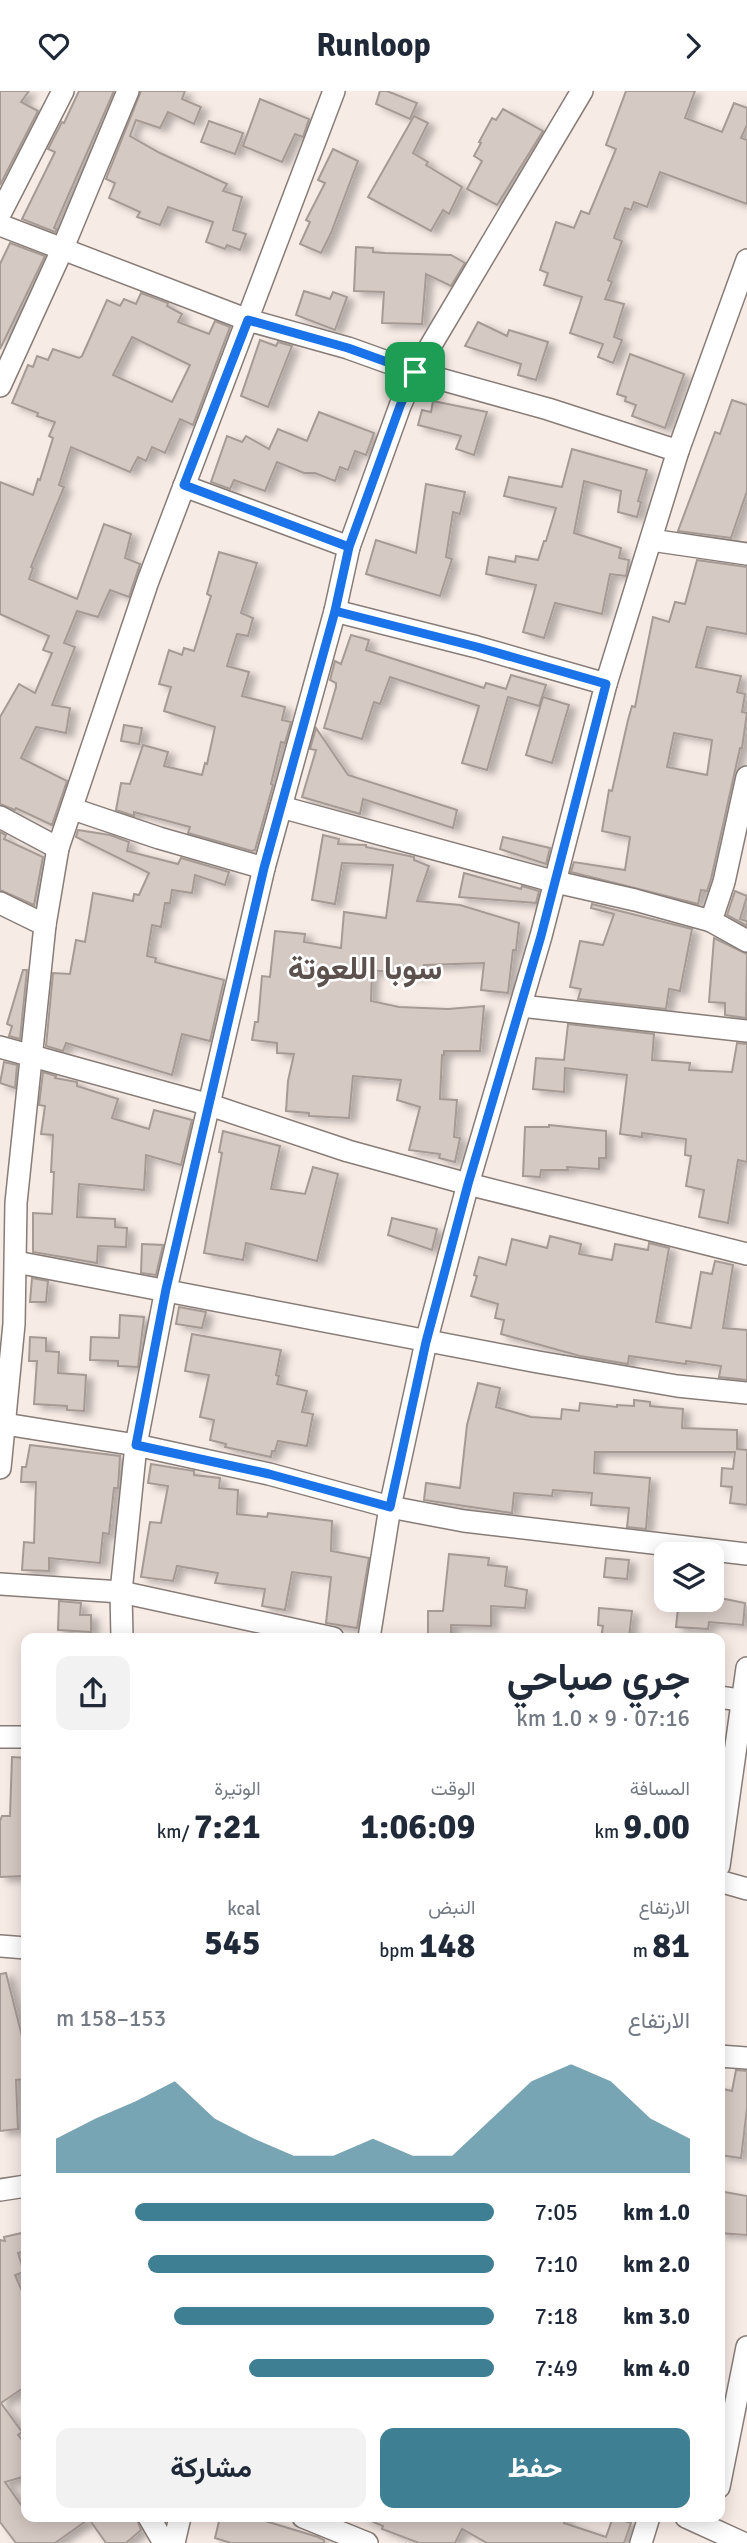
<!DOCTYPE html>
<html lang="ar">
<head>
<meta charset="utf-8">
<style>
	body { margin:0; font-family:Signika,Vazirmatn,sans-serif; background:#f2f2f3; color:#1f2937; direction:rtl; height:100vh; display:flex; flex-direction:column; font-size:26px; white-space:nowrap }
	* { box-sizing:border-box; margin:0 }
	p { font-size:23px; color:#747a83 }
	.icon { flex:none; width:38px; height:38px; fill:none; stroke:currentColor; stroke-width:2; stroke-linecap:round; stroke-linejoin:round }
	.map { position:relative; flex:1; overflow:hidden; direction:ltr }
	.panel { position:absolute; left:21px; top:1542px; width:704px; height:889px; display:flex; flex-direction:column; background:#fff; border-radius:14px; box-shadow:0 4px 18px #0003; direction:rtl }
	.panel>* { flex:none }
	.controls { position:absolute; left:654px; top:1451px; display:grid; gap:14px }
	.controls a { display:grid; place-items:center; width:70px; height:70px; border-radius:14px; background:#fff; box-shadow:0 4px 18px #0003; font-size:35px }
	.pin { position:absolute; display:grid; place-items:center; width:60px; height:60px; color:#fff; margin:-30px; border-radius:14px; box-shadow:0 4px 10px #0006 }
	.round { display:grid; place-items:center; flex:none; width:74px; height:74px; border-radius:14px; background:#f2f2f3 }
	.overview { display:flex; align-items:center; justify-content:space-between; height:119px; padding:0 35px }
	h1 { font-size:38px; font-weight:700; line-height:52px }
	.metrics { display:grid; grid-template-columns:repeat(3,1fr); gap:10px; height:119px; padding:7px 35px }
	.metrics div { display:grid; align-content:center }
	.metrics b { font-size:35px; font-weight:700 }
	.metrics small { font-size:19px; font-weight:400 }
	.metrics p { font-size:19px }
	.chart { height:196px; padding:14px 35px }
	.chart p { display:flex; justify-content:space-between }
	.chart svg { width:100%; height:126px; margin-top:7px; fill:#3f7f93; opacity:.7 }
	.button { display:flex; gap:14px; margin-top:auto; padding:14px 35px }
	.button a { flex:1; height:80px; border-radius:14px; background:#3f7f93; color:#fff; font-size:28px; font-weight:700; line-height:80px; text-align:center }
	.button a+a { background:#f2f2f3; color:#1f2937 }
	ul { padding:0 35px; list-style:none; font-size:23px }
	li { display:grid; grid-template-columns:112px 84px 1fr; align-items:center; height:52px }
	li i { height:18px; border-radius:9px; background:#3f7f93 }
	header { display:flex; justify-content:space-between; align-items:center; height:91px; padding:0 35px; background:#fff; font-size:32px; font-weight:700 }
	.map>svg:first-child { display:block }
	.building { fill:#d5c9c3; stroke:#a69a95; stroke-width:2; fill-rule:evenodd; filter:url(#shadow) }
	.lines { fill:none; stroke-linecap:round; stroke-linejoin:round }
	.street-casing { stroke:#877c77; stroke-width:24 }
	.street { stroke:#fff; stroke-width:21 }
	.route-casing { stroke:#fff; stroke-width:14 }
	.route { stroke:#1a73e8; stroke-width:9 }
	.labels { text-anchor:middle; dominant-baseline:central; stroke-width:5; stroke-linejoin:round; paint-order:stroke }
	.district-label { font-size:32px; font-weight:bold; fill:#5c514c; stroke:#fff }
</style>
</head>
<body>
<header><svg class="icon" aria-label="forward" viewBox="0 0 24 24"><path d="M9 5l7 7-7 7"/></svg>Runloop<svg class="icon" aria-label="heart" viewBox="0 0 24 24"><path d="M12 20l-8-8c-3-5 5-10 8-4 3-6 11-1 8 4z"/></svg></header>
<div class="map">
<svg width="747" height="2452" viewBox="0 0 747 2452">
	<defs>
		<filter id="shadow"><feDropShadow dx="7" dy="4" stdDeviation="3.5" flood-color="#0004"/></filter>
	</defs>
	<rect width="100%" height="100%" fill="#f7ebe5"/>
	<!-- building -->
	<g class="building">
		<polygon points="0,0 29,0 21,11 38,20 0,94"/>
		<polygon points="79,0 114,0 54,137 57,138 55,141 22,128 55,61 48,58 62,31 64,32"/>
		<polygon points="141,0 185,0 182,8 201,16 194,33 168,21 160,37 136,29 130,45 160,62 227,93 223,100 242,106 233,139 246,143 240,159 227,154 225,158 206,151 213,131 168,116 160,134 137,126 140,121 109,107 115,92 106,88"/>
		<polygon points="380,0 387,0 417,12 410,28 376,13"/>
		<polygon points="626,0 695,0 685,27 722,41 734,12 747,17 747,34 741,47 747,49 747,113 660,81 647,116 634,111 631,119 625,117 614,147 622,150 608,189 612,191 605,208 624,213 614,246 622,249 613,272 598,266 603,253 570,242 582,206 544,194 548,182 540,179 556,131 574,137 581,120 589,123 616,58 606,54"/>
		<polygon points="260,8 309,28 303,46 295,43 282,71 243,55"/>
		<polygon points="503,18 543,40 497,114 467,98 482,70 474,65 481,52 479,51 492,27 496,29"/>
		<polygon points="414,25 428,32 413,62 428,71 426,74 462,96 449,123 443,119 431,140 368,106"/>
		<polygon points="209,30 243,42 235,63 201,51"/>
		<polygon points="333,58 358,70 331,142 321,162 300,153 310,131 306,129 325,92 318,89"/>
		<polygon points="10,152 45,165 0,258 0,173"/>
		<polygon points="356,156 373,157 373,161 385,162 451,164 465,172 451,195 426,183 422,233 382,232 384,201 354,200"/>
		<polygon points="304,200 330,208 333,201 347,206 335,239 296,224"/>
		<path d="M 141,202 L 168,212 L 167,215 L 182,223 L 178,231 L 209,243 L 215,230 L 230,236 L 193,334 L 180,328 L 165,362 L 152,356 L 146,370 L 138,366 L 130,381 L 71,356 L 59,394 L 64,396 L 31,476 L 33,477 L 29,488 L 77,508 L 104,433 L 131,443 L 125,467 L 140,473 L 129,506 L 110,499 L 98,526 L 77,520 L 64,552 L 75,556 L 52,614 L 70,617 L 66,642 L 36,636 L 21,667 L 67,690 L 52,734 L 16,717 L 15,719 L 0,713 L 0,626 L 19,593 L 35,602 L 52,562 L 43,559 L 49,545 L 0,523 L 0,391 L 33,404 L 38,388 L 40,389 L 53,347 L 49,345 L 55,331 L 37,325 L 38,322 L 12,312 L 28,274 L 33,276 L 37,265 L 48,269 L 53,258 L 79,267 L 82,265 L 107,209 L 120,215 L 124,208 L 136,213 ZM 132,246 L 190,274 L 172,311 L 113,284 Z"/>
		<polygon points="478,231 507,245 509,239 548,251 536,289 518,284 521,273 465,255"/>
		<polygon points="260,249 276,255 278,251 292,255 268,316 241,305"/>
		<polygon points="630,263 684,283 665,337 632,325 636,314 625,310 626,306 617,303"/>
		<polygon points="732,309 747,314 747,400 731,447 678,440 715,341 720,343"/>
		<polygon points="433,310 487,321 474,364 456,358 461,345 418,334 422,319 431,321"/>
		<polygon points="319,321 374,342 366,364 355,360 348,379 340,376 335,390 315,382 304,382 277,371 265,400 234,389 230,398 211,391 227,345 242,351 246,345 269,358 278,338 307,350"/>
		<polygon points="572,358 647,379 638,410 641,411 637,426 618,421 621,400 584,390 574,442 621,457 619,467 629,469 627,480 626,485 610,483 602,523 555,512 544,547 523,541 536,494 486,483 489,466 515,471 516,465 538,469 544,450 546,450 556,417 504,405 509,386 562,396"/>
		<polygon points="426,393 465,401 460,423 453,421 446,466 452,468 440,505 366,483 376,449 416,462"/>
		<polygon points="219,461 257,472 241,522 253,527 248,545 237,543 227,575 249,581 242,605 285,616 282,629 291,631 285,652 281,651 271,693 273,694 255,759 252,760 188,742 190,736 134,721 134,725 116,719 121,692 130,693 143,654 168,661 164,675 202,684 205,672 207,673 215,636 164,620 171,596 159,593 169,559 182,564 184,557 194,560 211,505 207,503"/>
		<path d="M 697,469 L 747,476 L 747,543 L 707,536 L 696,576 L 741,585 L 737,601 L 745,603 L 742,621 L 747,622 L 742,657 L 740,657 L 711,788 L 707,800 L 701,799 L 698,813 L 571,781 L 574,771 L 625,779 L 630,746 L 602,740 L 609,699 L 612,700 L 628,629 L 632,615 L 635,616 L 653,526 L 669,531 L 675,511 L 685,513 ZM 674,642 L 712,649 L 707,684 L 667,676 Z"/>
		<polygon points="351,544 369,549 366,559 484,597 486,592 506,598 511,584 546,594 539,615 508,606 487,679 462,672 479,615 390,586 380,613 374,611 362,648 324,637 336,596 336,592 330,589 335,570 341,573"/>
		<polygon points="543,606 569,614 552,672 526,664"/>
		<polygon points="124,634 142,637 139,653 121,650"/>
		<polygon points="316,637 348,684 457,719 453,737 363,708 360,723 302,706 316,659 310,658"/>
		<polygon points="78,739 110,744 129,751 127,760 178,773 181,767 229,781 225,794 195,784 192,802 172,799 170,812 165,812 161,836 152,834 147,865 156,867 155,871 224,889 210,950 182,943 172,984 66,952 63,960 46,955 53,882 70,883 76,849 85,851 93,802 133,810 134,803 139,804 149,782 76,746"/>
		<polygon points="0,741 6,744 4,748 43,766 34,814 0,799"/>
		<polygon points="323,744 339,748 338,753 366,754 366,756 414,766 414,769 429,775 417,810 460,814 519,832 516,859 513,859 508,902 481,899 484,872 424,874 422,885 372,879 371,910 399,916 448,918 484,915 480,960 444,960 444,964 442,964 440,1008 457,1009 454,1046 460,1047 455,1071 439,1067 440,1063 409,1059 420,1016 397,1009 401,989 353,985 349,1027 309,1025 309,1022 286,1020 288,990 294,963 277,962 277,952 252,949 255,931 258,931 262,885 270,886 275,840 305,843 304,851 341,857 344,821 386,827 393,774 342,772 335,813 312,809"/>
		<polygon points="503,746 550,757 546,773 500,758"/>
		<polygon points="464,782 521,798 522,795 539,800 536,812 459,806"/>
		<polygon points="735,800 747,805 740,828 747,830 747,835 727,824"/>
		<polygon points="592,813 692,838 680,900 669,898 666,918 578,908 581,898 570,896 580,850 603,854 614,823 591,817"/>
		<polygon points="714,847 747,863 746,927 725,924 725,912 709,911"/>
		<polygon points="23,879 27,879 20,948 9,945 12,935 7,933"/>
		<polygon points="568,933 654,943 652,969 690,972 689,979 732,981 737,952 747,953 747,1071 738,1069 728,1132 699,1126 704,1099 686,1095 691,1065 685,1064 686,1048 642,1042 642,1046 620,1043 627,984 565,977 564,1001 533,998 536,967 564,969"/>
		<polygon points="4,971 17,974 15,997 0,992"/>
		<polygon points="43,981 56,985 55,987 77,991 77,995 118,1008 112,1027 149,1038 154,1019 192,1029 181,1074 146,1064 144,1099 79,1093 77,1126 115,1128 115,1136 127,1137 126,1156 98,1155 97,1172 33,1161 33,1122 52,1123 54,1081 51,1081 53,1044 41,1043 45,1015 39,1014"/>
		<polygon points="549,1034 606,1040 606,1067 599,1067 599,1078 567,1076 568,1079 541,1079 540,1086 523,1085 525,1036 549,1036"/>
		<polygon points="223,1040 280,1055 271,1098 305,1103 313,1076 338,1083 317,1170 246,1152 243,1169 204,1162 222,1062 219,1061"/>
		<polygon points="392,1127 437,1138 432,1159 388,1144"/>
		<polygon points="550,1145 581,1153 579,1163 612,1169 615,1153 648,1159 649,1152 669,1157 656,1231 691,1237 701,1181 712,1183 715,1170 733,1174 723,1237 747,1239 747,1289 719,1286 721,1275 686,1270 686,1273 629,1265 628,1273 580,1265 501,1243 504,1229 495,1227 498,1213 471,1205 477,1185 474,1184 479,1166 506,1174 512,1148 547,1157"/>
		<polygon points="142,1153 163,1154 156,1184 141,1182"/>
		<polygon points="32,1187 48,1190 46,1211 30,1211"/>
		<polygon points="179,1216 206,1221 202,1237 176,1233"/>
		<polygon points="120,1224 144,1226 138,1276 118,1275 118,1270 90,1269 91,1246 119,1247"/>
		<polygon points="192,1243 281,1259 276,1284 279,1285 277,1293 307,1300 302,1321 313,1323 307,1355 278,1350 275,1360 272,1360 271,1366 225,1356 226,1353 210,1349 214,1329 200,1326 209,1284 185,1280"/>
		<polygon points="30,1246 46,1247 46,1260 59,1261 58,1282 86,1284 84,1320 67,1319 67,1315 34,1313 37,1270 29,1270"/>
		<polygon points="478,1292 500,1297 496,1316 531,1326 561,1328 562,1318 579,1320 580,1312 617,1316 617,1314 634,1315 634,1309 650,1311 650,1315 683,1318 682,1337 737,1339 737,1358 747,1359 747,1414 730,1412 732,1396 721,1395 722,1377 733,1378 735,1361 595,1361 594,1382 650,1387 646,1438 627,1436 629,1417 591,1414 592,1402 553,1399 552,1405 514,1402 512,1422 424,1409 426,1392 460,1397 467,1334"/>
		<polygon points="30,1354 120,1365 118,1397 114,1397 109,1443 103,1442 100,1472 49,1467 49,1480 22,1479 24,1451 34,1452 36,1391 21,1391 22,1376 26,1376"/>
		<polygon points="151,1373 194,1380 194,1384 220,1387 219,1397 238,1399 237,1423 267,1426 268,1422 332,1430 331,1460 369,1467 357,1537 326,1532 331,1486 292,1481 285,1519 262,1515 265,1498 215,1492 218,1482 177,1475 173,1490 141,1486 150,1431 161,1432 168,1395 148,1392"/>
		<polygon points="449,1463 489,1467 488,1474 507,1476 505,1495 527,1499 525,1517 491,1515 491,1535 451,1534 451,1547 428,1547 428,1520 443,1520"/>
		<polygon points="606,1467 629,1469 627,1488 604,1486"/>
		<polygon points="679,1508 725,1508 745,1512 743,1534 709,1531 708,1538 676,1536"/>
		<polygon points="59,1510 81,1512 80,1524 91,1524 91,1541 58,1539"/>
		<polygon points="599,1517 632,1520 629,1547 601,1547 603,1535 598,1534"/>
		<polygon points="12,1666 26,1667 26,1785 0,1786 0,1730 2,1725 10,1725"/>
		<polygon points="6,1882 26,1961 26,1988 16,1989 18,2038 0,2040 0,1883"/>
		<polygon points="736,1979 747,1980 747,2017 741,2067 719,2064 719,1997 732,2000"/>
		<polygon points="719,2100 747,2105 747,2144 719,2142"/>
		<polygon points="26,2141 26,2160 18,2162 24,2181 15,2184 26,2209 26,2295 1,2312 22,2341 18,2344 26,2354 26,2385 5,2391 26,2421 26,2426 136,2426 141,2439 126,2452 106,2452 89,2428 55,2452 16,2452 0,2431 0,2149 5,2150 4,2146"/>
		<polygon points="220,2426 252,2426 318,2446 324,2449 324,2452 231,2452 215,2447"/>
		<polygon points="362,2426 566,2426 564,2432 606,2446 613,2426 631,2432 624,2452 487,2452 462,2438 455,2452 419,2452 382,2438 383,2435"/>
	</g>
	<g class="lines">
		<defs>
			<g id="street">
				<polyline points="0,123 63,0"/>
				<polyline points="0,134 248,229 348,257 415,281 548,318 678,360"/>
				<polyline points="0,295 62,159 128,0"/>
				<polyline points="184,395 349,456"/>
				<polyline points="651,449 747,463"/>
				<polyline points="335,520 477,556 606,593"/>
				<polyline points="281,716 556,791 635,809 711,830 747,850"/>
				<polyline points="73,718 159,747 264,777"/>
				<polyline points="0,726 58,757"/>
				<polyline points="0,812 45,834"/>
				<polyline points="711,830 724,791 747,686"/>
				<polyline points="521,915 747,940"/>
				<polyline points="0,956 210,1014 348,1060 468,1093 747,1163"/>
				<polyline points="16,1171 538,1271 677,1295 747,1302"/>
				<polyline points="5,1333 136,1354 269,1383 390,1416 464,1430 747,1463"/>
				<polyline points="0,1377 14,1233 16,1112 45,834 58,757 148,490 334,0"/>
				<polyline points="0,1493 121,1501 333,1547"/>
				<polyline points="122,1547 121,1501 136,1354 166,1198 264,777 335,520 349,456 400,315 415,281 582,0"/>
				<polyline points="369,1547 390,1416 426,1251 468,1093 541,845 606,593 678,360 747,169"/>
				<polyline points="719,1606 747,1610"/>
				<polyline points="0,1646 26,1646"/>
				<polyline points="719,1775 747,1577"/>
				<polyline points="719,1790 747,1798"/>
				<polyline points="0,1855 26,1857"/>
				<polyline points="719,1965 747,1967"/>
				<polyline points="0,2099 26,2095"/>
				<polyline points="719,2396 747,2256"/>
				<polyline points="149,2426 164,2452"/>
				<polyline points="303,2426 367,2452"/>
				<polyline points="686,2426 743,2452"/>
				<polyline points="174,2452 180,2426"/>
				<polyline points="641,2452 649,2426"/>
			</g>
		</defs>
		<!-- street casing -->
		<use href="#street" class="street-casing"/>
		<!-- street -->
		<use href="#street" class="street"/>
	</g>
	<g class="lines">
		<defs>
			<polyline id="route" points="415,281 400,315 349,456 335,520 264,777 166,1198 136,1354 269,1383 390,1416 426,1251 468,1093 541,845 606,593 477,556 335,520 349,456 184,394 248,229 348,257 415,281"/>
		</defs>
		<!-- route casing -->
		<use href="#route" class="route-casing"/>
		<!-- route -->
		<use href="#route" class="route"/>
	</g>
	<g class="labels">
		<!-- district labels -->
		<g class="district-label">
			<text x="365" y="877">سوبا اللعوتة</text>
		</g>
	</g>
</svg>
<div class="controls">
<a><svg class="icon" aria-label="layers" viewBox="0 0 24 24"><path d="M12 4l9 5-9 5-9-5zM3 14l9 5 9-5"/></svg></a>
</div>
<div class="pin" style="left:415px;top:281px;background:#1e9e55"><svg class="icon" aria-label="arrive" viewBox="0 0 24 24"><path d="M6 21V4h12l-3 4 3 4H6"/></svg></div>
<section class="panel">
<div class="overview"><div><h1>جري صباحي</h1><p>07:16 · 9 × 1.0 km</p></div><a class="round"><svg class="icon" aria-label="share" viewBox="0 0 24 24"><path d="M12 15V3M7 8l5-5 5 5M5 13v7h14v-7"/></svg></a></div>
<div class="metrics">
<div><p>المسافة</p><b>9.00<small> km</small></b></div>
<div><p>الوقت</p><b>1:06:09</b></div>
<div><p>الوتيرة</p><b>7:21<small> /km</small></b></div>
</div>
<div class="metrics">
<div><p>الارتفاع</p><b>81<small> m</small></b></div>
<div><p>النبض</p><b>148<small> bpm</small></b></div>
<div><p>kcal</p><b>545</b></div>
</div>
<div class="chart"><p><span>الارتفاع</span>153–158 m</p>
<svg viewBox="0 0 160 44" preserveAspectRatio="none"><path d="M0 44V32L10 25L20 19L30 12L40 25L50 32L60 38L70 38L80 32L90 38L100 38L110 25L120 12L130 6L140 12L150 25L160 32V44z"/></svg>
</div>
<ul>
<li><b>1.0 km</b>7:05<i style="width:82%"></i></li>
<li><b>2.0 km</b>7:10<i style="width:79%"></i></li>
<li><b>3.0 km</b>7:18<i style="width:73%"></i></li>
<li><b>4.0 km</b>7:49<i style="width:56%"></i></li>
</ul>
<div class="button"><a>حفظ</a><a>مشاركة</a></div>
</section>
</div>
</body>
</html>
